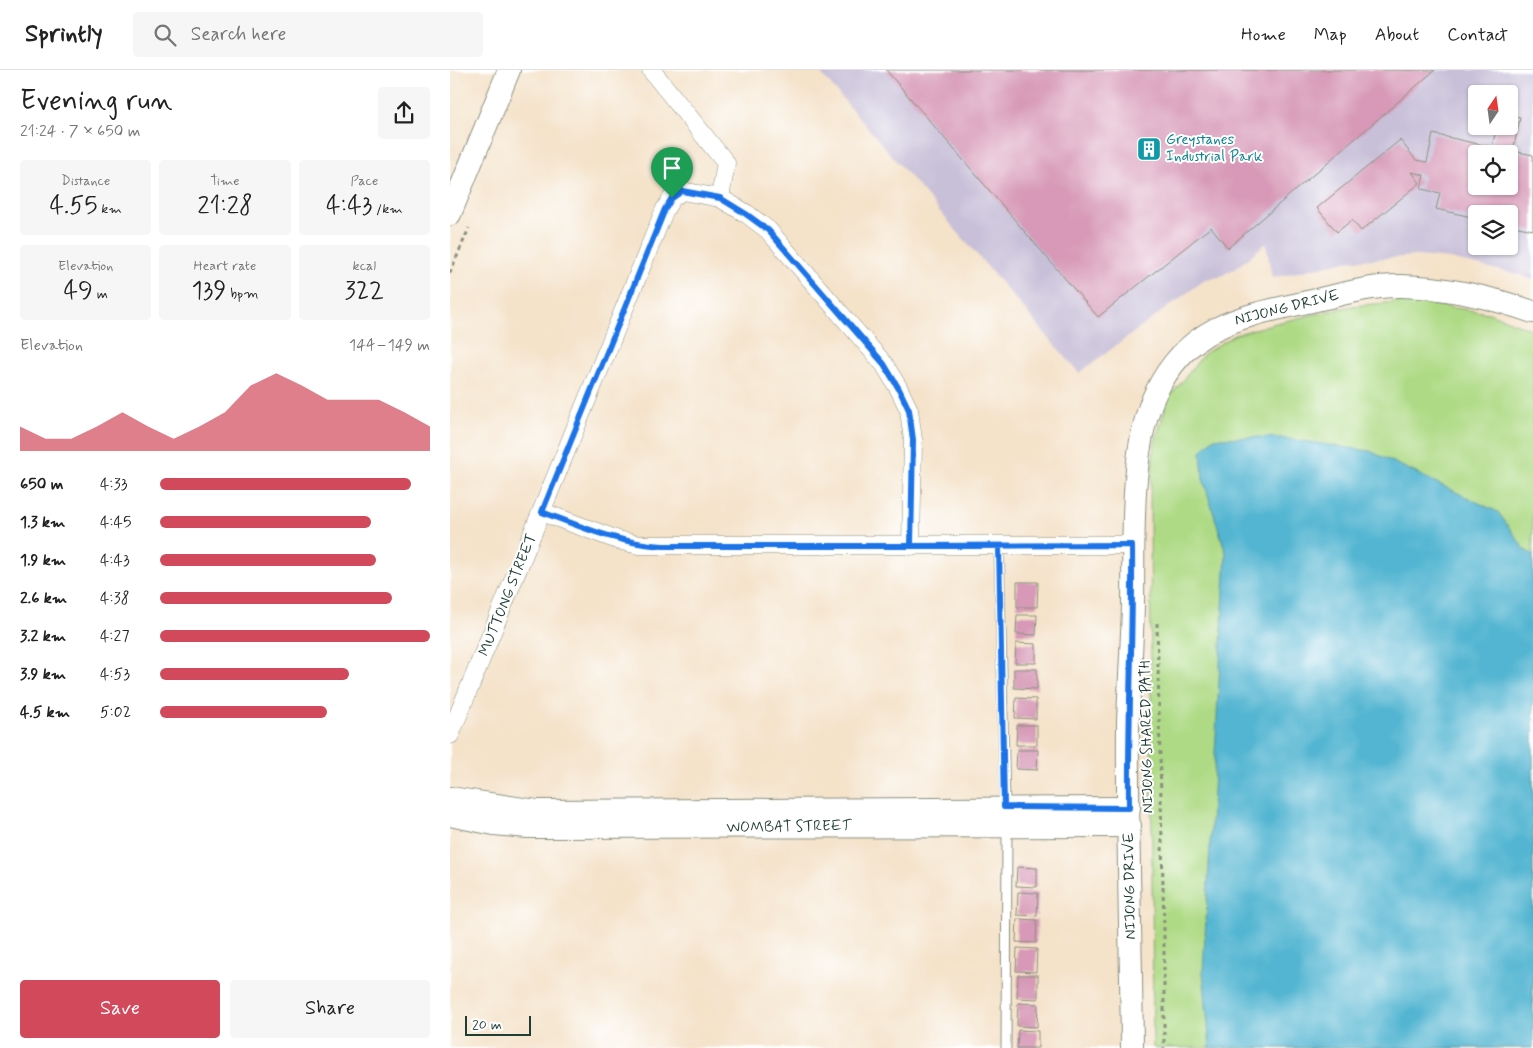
<!DOCTYPE html>
<html lang="en">
<head>
<meta charset="utf-8">
<style>
	body { margin:0; font-family:Mynerve,sans-serif; background:#f6f6f6; color:#222; height:100vh; display:flex; flex-direction:column; font-size:19px; white-space:nowrap }
	* { box-sizing:border-box; margin:0 }
	p { font-size:16px; color:#767676 }
	.icon { flex:none; width:28px; height:28px; fill:none; stroke:currentColor; stroke-width:2; stroke-linecap:round; stroke-linejoin:round }
	.map { position:relative; flex:1; overflow:hidden }
	.sheet { display:flex; flex-direction:column; background:#fff; width:450px }
	.sheet>* { flex:none }
	.needle { width:32px; rotate:13deg }
	.fabs { position:absolute; left:1018px; top:15px; display:grid; gap:10px }
	.fabs a { display:grid; place-items:center; width:50px; height:50px; border-radius:5px; background:#fff; box-shadow:0 1px 4px #0004; font-size:25px }
	.scale { position:absolute; left:15px; bottom:12px; width:66px; box-sizing:border-box; padding-left:5px; border:2px solid #1f3d34; border-top:0; font-size:14px; line-height:18px; white-space:nowrap; color:#1f3d34; -webkit-text-stroke:4px #fff; paint-order:stroke }
	.pin { position:absolute; display:grid; place-items:center; width:42px; height:42px; color:#fff; margin:-51px -21px; border-radius:50% 50% 50% 0; rotate:-45deg; box-shadow:0 0 5px #0007 }
	.pin .icon { rotate:45deg }
	.round { display:grid; place-items:center; flex:none; width:52px; height:52px; border-radius:5px; background:#f6f6f6 }
	.head { display:flex; align-items:center; justify-content:space-between; height:85px; padding:0 20px }
	h1 { font-size:28px; font-weight:600; line-height:38px }
	.metrics { display:grid; grid-template-columns:repeat(3,1fr); gap:8px; height:85px; padding:5px 20px }
	.metrics div { display:grid; align-content:center; border-radius:5px; background:#f6f6f6; text-align:center }
	.metrics b { font-size:25px; font-weight:600 }
	.metrics small { font-size:14px; font-weight:400 }
	.metrics p { font-size:14px }
	.chart { height:140px; padding:10px 20px }
	.chart p { display:flex; justify-content:space-between }
	.chart svg { width:100%; height:90px; margin-top:5px; fill:#d1495b; opacity:.7 }
	.button { display:flex; gap:10px; margin-top:auto; padding:10px 20px }
	.button a { flex:1; height:58px; border-radius:5px; background:#d1495b; color:#fff; font-size:20px; font-weight:600; line-height:58px; text-align:center }
	.button a+a { background:#f6f6f6; color:#222 }
	ul { padding:0 20px; list-style:none; font-size:16px }
	li { display:grid; grid-template-columns:80px 60px 1fr; align-items:center; height:38px }
	li i { height:12px; border-radius:6px; background:#d1495b }
	header { display:flex; align-items:center; gap:30px; box-sizing:border-box; height:70px; padding:0 25px; background:#fff; border-bottom:1px solid #e0e0e0 }
	header strong { font-size:24px }
	nav { display:flex; gap:28px; margin-inline-start:auto; font-size:18px }
	.search { width:350px; height:45px; background:#f6f6f6; display:flex; align-items:center; gap:12px; box-sizing:border-box; padding:0 18px; border-radius:5px; color:#767676; font-size:19px }
	main { display:flex; flex:1; min-height:0 }
	.map>svg:first-child { display:block }
	.industrial { fill:#c8bfd8; fill-rule:evenodd }
	.green { fill:#afda85; stroke:#678c5c }
	.water { fill:#53b5d1; stroke:#397982 }
	.building { fill:#d799b7; fill-rule:evenodd }
	.lines { fill:none; stroke-linecap:round; stroke-linejoin:round }
	.service-casing { stroke:#8a907e; stroke-width:11 }
	.minor-casing { stroke:#8a907e; stroke-width:19 }
	.tertiary-casing { stroke:#8a907e; stroke-width:24 }
	.path { stroke:#8a907e; stroke-width:3; stroke-dasharray:4 4; stroke-linecap:butt }
	.service { stroke:#fff; stroke-width:9 }
	.minor { stroke:#fff; stroke-width:18 }
	.tertiary { stroke:#fff; stroke-width:22 }
	.route-casing { stroke:#fff; stroke-width:10 }
	.route { stroke:#1a73e8; stroke-width:6 }
	.labels { text-anchor:middle; dominant-baseline:central; stroke-width:4; stroke-linejoin:round; paint-order:stroke }
	.culture-label { font-size:15px; fill:#0d838f; stroke:#fff; text-anchor:start }
	.street-label { font-size:15px; fill:#1f3d34; stroke:#fff }
</style>
</head>
<body>
<header>
<strong>Sprintly</strong>
<div class="search"><svg class="icon" aria-label="search" viewBox="0 0 24 24"><circle cx="10" cy="10" r="6"/><path d="M15 15l6 6"/></svg>Search here</div>
<nav><a>Home</a><a>Map</a><a>About</a><a>Contact</a></nav>
</header>
<main>
<section class="sheet">
<div class="head"><div><h1>Evening run</h1><p>21:24 · 7 × 650 m</p></div><a class="round"><svg class="icon" aria-label="share" viewBox="0 0 24 24"><path d="M12 15V3M7 8l5-5 5 5M5 13v7h14v-7"/></svg></a></div>
<div class="metrics">
<div><p>Distance</p><b>4.55<small> km</small></b></div>
<div><p>Time</p><b>21:28</b></div>
<div><p>Pace</p><b>4:43<small> /km</small></b></div>
</div>
<div class="metrics">
<div><p>Elevation</p><b>49<small> m</small></b></div>
<div><p>Heart rate</p><b>139<small> bpm</small></b></div>
<div><p>kcal</p><b>322</b></div>
</div>
<div class="chart"><p><span>Elevation</span>144–149 m</p>
<svg viewBox="0 0 160 44" preserveAspectRatio="none"><path d="M0 44V32L10 38L20 38L30 32L40 25L50 32L60 38L70 32L80 25L90 12L100 6L110 12L120 19L130 19L140 19L150 25L160 32V44z"/></svg>
</div>
<ul>
<li><b>650 m</b>4:33<i style="width:93%"></i></li>
<li><b>1.3 km</b>4:45<i style="width:78%"></i></li>
<li><b>1.9 km</b>4:43<i style="width:80%"></i></li>
<li><b>2.6 km</b>4:38<i style="width:86%"></i></li>
<li><b>3.2 km</b>4:27<i style="width:100%"></i></li>
<li><b>3.9 km</b>4:53<i style="width:70%"></i></li>
<li><b>4.5 km</b>5:02<i style="width:62%"></i></li>
</ul>
<div class="button"><a>Save</a><a>Share</a></div>
</section>
<div class="map">
<svg width="1083" height="978" viewBox="0 0 1083 978">
	<rect width="100%" height="100%" fill="#fff"/>
	<filter id="ink" filterUnits="userSpaceOnUse"><feTurbulence type="fractalNoise" baseFrequency=".02" numOctaves="2"/><feDisplacementMap in="SourceGraphic" scale="10" xChannelSelector="R" yChannelSelector="G"/><feConvolveMatrix kernelMatrix="1 2 1 2 8 2 1 2 1" color-interpolation-filters="sRGB"/></filter>
	<filter id="wash" filterUnits="userSpaceOnUse"><feTurbulence type="fractalNoise" baseFrequency=".0096" numOctaves="4" result="noise"/><feDisplacementMap in="SourceGraphic" scale="20" xChannelSelector="R" yChannelSelector="G"/><feGaussianBlur stdDeviation="1.12" result="paint"/><feColorMatrix in="noise" values="0 0 0 0 0 0 0 0 0 0 0 0 0 0 0 0 0 1.4 0 .05"/><feComposite in="paint" operator="in"/></filter>
	<g filter="url(#wash)">
		<rect width="100%" height="100%" fill="#f4e2c9"/>
		<!-- industrial -->
		<path class="industrial" d="M 368,0 L 1083,0 L 1083,210 L 1070,205 L 1000,189 L 967,186 L 896,191 L 822,208 L 816,173 L 786,198 L 769,207 L 756,209 L 629,303 ZM 1026,24 L 1059,24 L 1059,56 L 1026,56 ZM 1026,84 L 1059,84 L 1059,116 L 1026,116 ZM 1026,144 L 1059,144 L 1059,176 L 1026,176 Z"/>
		<!-- green -->
		<polygon class="green" points="958,231 1039,243 1083,260 1083,978 703,978 700,428 704,375 718,329 754,284 784,265 822,254 902,236"/>
		<!-- water -->
		<polygon class="water" points="807,367 831,368 920,381 1048,442 1076,481 1083,484 1083,978 760,978 753,902 776,483 753,409 751,381 764,368"/>
		<g id="blocks">
			<!-- building -->
			<g class="building">
				<polygon points="436,0 985,0 778,178 761,157 648,247"/>
				<path d="M 1059,46 L 1070,48 L 1063,81 L 1083,85 L 1083,160 L 1059,155 L 1059,144 L 1026,144 L 1026,148 L 986,139 L 990,123 L 971,119 L 974,105 L 962,102 L 970,113 L 911,161 L 902,150 L 887,162 L 867,138 L 950,70 L 966,90 L 977,92 L 983,64 L 1042,77 L 1047,56 L 1059,56 ZM 1026,84 L 1059,84 L 1059,116 L 1026,116 Z"/>
				<polygon points="567,512 588,512 587,537 567,537"/>
				<polygon points="567,545 587,545 586,565 566,564"/>
				<polygon points="566,573 586,574 586,593 565,593"/>
				<polygon points="564,599 587,599 587,619 564,618"/>
				<polygon points="566,628 586,629 586,649 565,648"/>
				<polygon points="567,655 587,655 587,675 566,675"/>
				<polygon points="567,680 588,680 587,700 566,699"/>
				<polygon points="567,797 587,798 587,817 566,816"/>
				<polygon points="568,822 588,823 587,846 567,845"/>
				<polygon points="567,849 587,850 586,873 566,872"/>
				<polygon points="567,878 587,879 586,902 566,901"/>
				<polygon points="568,905 588,905 588,929 567,928"/>
				<polygon points="568,933 588,934 587,957 567,956"/>
				<polygon points="568,960 588,961 588,978 567,978"/>
			</g>
		</g>
	</g>
	<g filter="url(#ink)">
		<use href="#blocks" fill-opacity="0" stroke="#8a907e" stroke-width="1"/>
		<g class="lines">
			<defs>
				<g id="service">
					<polyline points="549,476 555,737"/>
					<polyline points="556,978 557,758"/>
				</g>
				<g id="minor">
					<polyline points="201,0 276,93 270,128 297,144 318,160 434,294 449,319 459,340 463,370 461,476"/>
					<polyline points="92,442 168,470 189,475 682,475"/>
					<polyline points="0,665 215,139 222,128 232,121 270,128"/>
				</g>
				<g id="tertiary">
					<polyline points="0,144 59,0"/>
					<polyline points="0,728 87,741 679,738"/>
					<polyline points="0,745 44,754 78,757 680,756"/>
					<path d="M 682,978 C 681,870 677,762 678,654 C 679,615 682,575 683,535 C 684,475 679,376 706,322 C 741,251 797,246 866,230 C 894,224 923,215 951,216 C 997,217 1040,227 1083,242"/>
				</g>
			</defs>
			<!-- service casing -->
			<use href="#service" class="service-casing"/>
			<!-- minor casing -->
			<use href="#minor" class="minor-casing"/>
			<!-- tertiary casing -->
			<use href="#tertiary" class="tertiary-casing"/>
			<!-- path -->
			<g class="path">
				<polyline points="0,203 19,158"/>
				<polyline points="707,553 714,860 714,978"/>
			</g>
			<!-- service -->
			<use href="#service" class="service"/>
			<!-- minor -->
			<use href="#minor" class="minor"/>
			<!-- tertiary -->
			<use href="#tertiary" class="tertiary"/>
		</g>
	</g>
	<g class="lines" filter="url(#ink)">
		<defs>
			<path id="route" d="M 222,128 L 215,139 L 92,442 C 132,457 170,474 213,476 L 549,476 L 554,737 L 679,738 C 678,650 683,563 682,475 C 609,475 535,476 461,476 L 463,370 L 459,340 L 449,319 L 434,294 L 318,160 L 296,144 L 270,128 L 232,121 L 222,128"/>
		</defs>
		<!-- route casing -->
		<use href="#route" class="route-casing"/>
		<!-- route -->
		<use href="#route" class="route"/>
	</g>
	<!-- icons -->
	<defs>
		<symbol id="building-square" viewBox="-11 -11 22 22"><rect x="-9" y="-9" width="18" height="18" rx="4" fill="#0f9aa8" stroke="#fff"/><path d="M-4-6H4V6H1V3H-1V6H-4ZM-2.5-4.3h1.7v1.8h-1.7ZM.8-4.3h1.7v1.8H.8ZM-2.5-1h1.7V.8h-1.7ZM.8-1h1.7V.8H.8Z" fill="#fff"/></symbol>
	</defs>
	<g fill-rule="evenodd">
		<use href="#building-square" x="685" y="65" width="28" height="28"/>
	</g>
	<g class="labels">
		<!-- culture labels -->
		<g class="culture-label">
			<text x="716" y="70">Greystanes<tspan x="716" dy="17">Industrial Park</tspan></text>
		</g>
		<!-- street labels -->
		<g class="street-label">
			<text transform="translate(837 238) rotate(-14)">NIJONG DRIVE</text>
			<text transform="translate(58 525) rotate(-68)">MUTTONG STREET</text>
			<text transform="translate(697 667) rotate(-91)">NIJONG SHARED PATH</text>
			<text transform="translate(339 757) rotate(-1)">WOMBAT STREET</text>
			<text transform="translate(680 816) rotate(-91)">NIJONG DRIVE</text>
		</g>
	</g>
</svg>
<div class="fabs">
<a><svg class="needle" viewBox="-14 -14 28 28"><path d="M0-13l5 13h-10z" fill="#e53935"/><path d="M0 13l5-13h-10z" fill="#767676"/></svg></a>
<a><svg class="icon" aria-label="locate" viewBox="0 0 24 24"><circle cx="12" cy="12" r="6"/><path d="M12 2v4M12 18v4M2 12h4M18 12h4"/></svg></a>
<a><svg class="icon" aria-label="layers" viewBox="0 0 24 24"><path d="M12 4l9 5-9 5-9-5zM3 14l9 5 9-5"/></svg></a>
</div>
<div class="scale">20 m</div>
<div class="pin" style="left:222px;top:128px;background:#1e9e55"><svg class="icon" aria-label="arrive" viewBox="0 0 24 24"><path d="M6 21V4h12l-3 4 3 4H6"/></svg></div>
</div>
</main>
</body>
</html>
